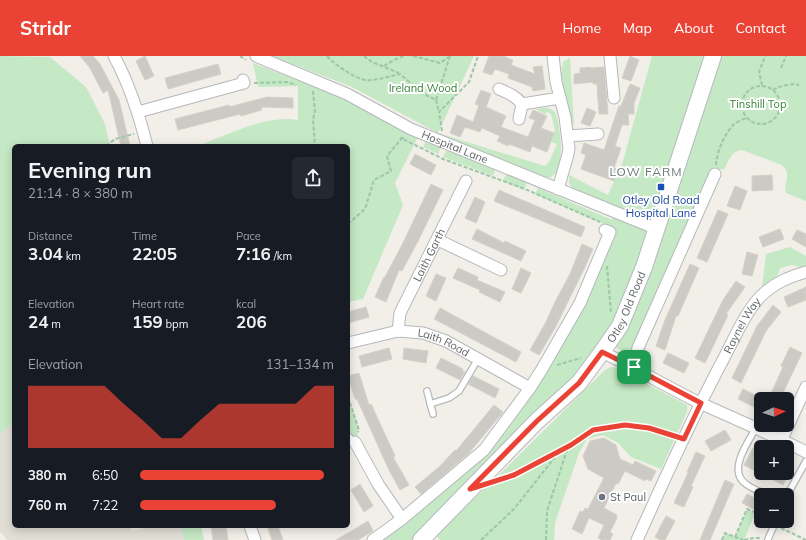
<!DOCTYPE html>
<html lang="en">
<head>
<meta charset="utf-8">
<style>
	body { margin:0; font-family:Mulish,sans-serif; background:#242831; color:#f1f3f6; height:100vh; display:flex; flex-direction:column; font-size:15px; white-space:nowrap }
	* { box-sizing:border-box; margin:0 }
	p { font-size:13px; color:#9ea1a6 }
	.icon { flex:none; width:22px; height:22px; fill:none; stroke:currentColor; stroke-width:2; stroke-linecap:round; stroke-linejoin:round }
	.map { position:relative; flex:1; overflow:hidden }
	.side { position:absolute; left:12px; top:88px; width:338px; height:384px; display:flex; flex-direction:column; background:#171b24; border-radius:6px; box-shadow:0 2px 10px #0003 }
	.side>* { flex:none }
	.needle { width:26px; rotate:86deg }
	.fabs { position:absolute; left:754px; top:336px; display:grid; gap:8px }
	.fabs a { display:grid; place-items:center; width:40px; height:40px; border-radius:6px; background:#171b24; box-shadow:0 2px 10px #0003; font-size:20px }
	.pin { position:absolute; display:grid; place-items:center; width:34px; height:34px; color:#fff; margin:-17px; border-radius:8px; box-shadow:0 2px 6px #0006 }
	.round { display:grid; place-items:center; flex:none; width:42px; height:42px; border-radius:6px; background:#242831 }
	.overview { display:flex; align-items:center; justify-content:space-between; height:68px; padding:0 16px }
	h1 { font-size:22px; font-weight:700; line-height:30px }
	.figures { display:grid; grid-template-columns:repeat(3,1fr); gap:6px; height:68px; padding:4px 16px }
	.figures div { display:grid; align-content:center }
	.figures b { font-size:17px; font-weight:700 }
	.figures small { font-size:11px; font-weight:400 }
	.figures p { font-size:11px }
	.chart { height:112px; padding:8px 16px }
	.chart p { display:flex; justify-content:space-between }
	.chart svg { width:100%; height:72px; margin-top:4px; fill:#ea4335; opacity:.7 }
	ul { padding:0 16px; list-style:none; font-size:13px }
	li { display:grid; grid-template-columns:64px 48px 1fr; align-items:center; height:30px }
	li i { height:10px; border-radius:5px; background:#ea4335 }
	header { display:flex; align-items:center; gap:24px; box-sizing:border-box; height:56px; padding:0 20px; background:#ea4335; color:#fff }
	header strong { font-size:19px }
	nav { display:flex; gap:22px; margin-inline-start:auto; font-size:14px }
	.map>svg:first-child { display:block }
	.education { fill:#e1ded6 }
	.green { fill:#c5e8c5 }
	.building { fill:#cccac5; stroke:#d6d1c6 }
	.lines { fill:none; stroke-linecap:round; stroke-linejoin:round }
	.lane-casing { stroke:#b5b8bc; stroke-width:8 }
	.street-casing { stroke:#b5b8bc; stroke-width:13 }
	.secondary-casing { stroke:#b6babf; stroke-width:18 }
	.path { stroke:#9cc7a9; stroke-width:2; stroke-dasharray:4 2; stroke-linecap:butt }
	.lane { stroke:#fff; stroke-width:5.5 }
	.street { stroke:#fff; stroke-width:11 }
	.secondary { stroke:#fff; stroke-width:16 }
	.route-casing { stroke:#fff; stroke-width:8 }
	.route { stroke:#ea4335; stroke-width:5 }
	.transit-dot { fill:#1a4fb4; stroke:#fff; stroke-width:1.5 }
	.worship-dot { fill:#6b7280; stroke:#fff; stroke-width:1.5 }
	.labels { text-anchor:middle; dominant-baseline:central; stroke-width:4; stroke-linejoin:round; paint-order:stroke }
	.park-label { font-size:11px; fill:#348238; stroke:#fff }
	.street-label { font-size:11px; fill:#5f6368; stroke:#fff }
	.transit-label { font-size:11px; fill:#164399; stroke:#fff }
	.worship-label { font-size:11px; fill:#5b616d; stroke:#fff; text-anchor:start }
	.neighbourhood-label { font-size:12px; letter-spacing:1px; fill:#70757a; stroke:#fff }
</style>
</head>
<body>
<header>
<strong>Stridr</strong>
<nav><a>Home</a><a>Map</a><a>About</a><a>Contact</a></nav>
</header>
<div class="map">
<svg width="806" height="484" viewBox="0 0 806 484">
	<rect width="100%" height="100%" fill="#f1efe8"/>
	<!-- education -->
	<polygon class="education" points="14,366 14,470 130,470 132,475 153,470 181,470 184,484 7,484 0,475 0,378"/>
	<!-- green -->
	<g class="green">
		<polygon points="0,0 50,1 86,31 105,68 110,90 14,90 14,366 0,378"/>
		<path d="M 272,0 L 474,0 L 438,77 L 545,110 L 549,106 L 557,88 L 551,86 L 555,74 L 551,58 L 547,56 L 545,58 L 535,53 C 544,52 551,50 556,58 C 561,76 563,97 558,115 L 551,121 L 544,122 L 438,79 L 438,77 L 352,31 Z"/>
		<path d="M 652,0 L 806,0 L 806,145 L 786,137 C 783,125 793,119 782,109 L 742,94 C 731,95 729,104 724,114 L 714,111 L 683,181 L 633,296 L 628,298 L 603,285 L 584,311 L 533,360 L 420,484 L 373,484 L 484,394 L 580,246 L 611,171 L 535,138 L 538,132 L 612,164 L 615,152 L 573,134 L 569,126 L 569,119 L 608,139 L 623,105 Z"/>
		<polygon points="570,2 574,70 571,65 569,58 561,19 563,6"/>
		<path d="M 253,7 L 345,42 L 418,81 L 395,127 L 403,149 L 363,243 L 348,246 L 348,90 L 198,90 C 226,79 268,58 298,64 L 298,30 L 258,31 Z"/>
		<polygon points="426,84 441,91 438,98 423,91"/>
		<polygon points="447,94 495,113 493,120 443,101"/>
		<polygon points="506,118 527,126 524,134 503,125"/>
		<polygon points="790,191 806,200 806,210 800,211 792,209 780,212 778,219 762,233 766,198"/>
		<polygon points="611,311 617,312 687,349 687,356 661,413 631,401 618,387 603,379 587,383 579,397 555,467 554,484 440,484 436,479 508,410 605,314"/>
		<polygon points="348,341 359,374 355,386 348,380"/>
		<polygon points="747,453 755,457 744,484 722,484 725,477 735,481"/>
		<polygon points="181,470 201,470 204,484 184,484"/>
	</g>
	<!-- building -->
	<g class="building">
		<polygon points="80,0 93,0 100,8 119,44 130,90 121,90 108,34 103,37 90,12"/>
		<polygon points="145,0 154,20 145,24 136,5"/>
		<polygon points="489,0 503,0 513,4 511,9 535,18 533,11 542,10 545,33 533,35 532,31 508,22 509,18 495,13 492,19 483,16"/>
		<polygon points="630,0 639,4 631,25 622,22"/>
		<polygon points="218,8 221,18 168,33 165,22"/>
		<polygon points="590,11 591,12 604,11 608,58 599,58 597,28 593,28 593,26 574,28 574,18 580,17 580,12"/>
		<polygon points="630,28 640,32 634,47 634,58 628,58 629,69 622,69 615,90 621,92 614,112 618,114 614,125 581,113 586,99 581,97 584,87 604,94 619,50 621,50"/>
		<polygon points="481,34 491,38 486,51 506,60 501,71 528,81 535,64 529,62 533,54 547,60 541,72 554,77 547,96 532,90 530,96 509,88 508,90 497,85 500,80 482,72 480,76 465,71 460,81 450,77 457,59 473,66 479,49 475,48"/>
		<polygon points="267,41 293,42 293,52 261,51 262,54 241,60 240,58 178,74 175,63 229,49 229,51"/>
		<polygon points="587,52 596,56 590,70 581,67"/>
		<polygon points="415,98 436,109 431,119 410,108"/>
		<polygon points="772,119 773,134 752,135 752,120"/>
		<polygon points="431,128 443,134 418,185 402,215 399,214 386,246 375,241 384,221 385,221 402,189"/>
		<polygon points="735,130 747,135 740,154 727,150"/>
		<polygon points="499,134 585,171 581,181 494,145"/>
		<polygon points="475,141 485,146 476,167 465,162"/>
		<polygon points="718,154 728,158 707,206 697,202"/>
		<polygon points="477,173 504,187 505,185 526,195 521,205 472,183"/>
		<polygon points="780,173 784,183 763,191 759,181"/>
		<polygon points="797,174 806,178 806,191 792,183"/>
		<polygon points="582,188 593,193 584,213 555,272 539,299 530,294 546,266 555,246 570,218"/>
		<polygon points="747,196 758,199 752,220 742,218"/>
		<polygon points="690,208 699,212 678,260 676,260 665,294 656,290 665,264"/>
		<polygon points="458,212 478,221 477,224 505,236 500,246 479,236 480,234 453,222"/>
		<polygon points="521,212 531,217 521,237 512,233"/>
		<polygon points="436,218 446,222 436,245 426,240"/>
		<polygon points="736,225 745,231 726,258 728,259 705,307 695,302 723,244"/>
		<polygon points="806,231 806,244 788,251 784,241"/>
		<polygon points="773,249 781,256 766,275 741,327 732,322 757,270"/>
		<polygon points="366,251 369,261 348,267 348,256"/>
		<polygon points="440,252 521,296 516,306 434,263"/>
		<polygon points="790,291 802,297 780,343 776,343 770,340 783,311 781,310"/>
		<polygon points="389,292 392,303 362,311 359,300"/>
		<polygon points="404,292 428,295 426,307 403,303"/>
		<polygon points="668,297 689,307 684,317 663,307"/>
		<polygon points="441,302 463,313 462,315 465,316 460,324 436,312"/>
		<polygon points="359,317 369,349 371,348 395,400 393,401 409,429 400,434 389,414 357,343 355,343 348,320"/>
		<polygon points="473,320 499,333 495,342 468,328"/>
		<polygon points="743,333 763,343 761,343 761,347 758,353 738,343"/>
		<polygon points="494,349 503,356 484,379 469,397 421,438 415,431 439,411 455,394 456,395"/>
		<polygon points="725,374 731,384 711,395 705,385"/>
		<polygon points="604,382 616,389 620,403 633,409 635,405 656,415 651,425 646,423 645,425 625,415 618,428 616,427 604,452 617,459 616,461 617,462 610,476 613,478 610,484 602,484 598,482 604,469 589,462 582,478 572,473 580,455 583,456 585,452 588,453 604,422 588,413 583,400 590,385"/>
		<polygon points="753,392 761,396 761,417 789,417 783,429 744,409"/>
		<polygon points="696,396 705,400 691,430 693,431 684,451 674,447 688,417 687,416"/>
		<polygon points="725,424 734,428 710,484 700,484"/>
		<polygon points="360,428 372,448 373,450 364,456 351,434"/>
		<polygon points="747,438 761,445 761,457 742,447"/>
		<polygon points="666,460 675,465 665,484 660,484 655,481"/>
		<polygon points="368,465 373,475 358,484 336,484"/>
		<polygon points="211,470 226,470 228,484 213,484"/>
		<polygon points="267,470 278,470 283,484 272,484"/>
	</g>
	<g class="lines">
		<defs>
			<g id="lane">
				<polyline points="427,335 433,358"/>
				<polyline points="430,348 449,342 459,335 478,303"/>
				<path d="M 756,372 C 748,386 727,415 746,428 C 752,433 761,436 769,439"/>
				<polyline points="348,380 355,386"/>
				<polyline points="785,439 790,434 806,405"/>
				<polyline points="768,483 776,465"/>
			</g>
			<g id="street">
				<path d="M 114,0 C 130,29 139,58 147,90"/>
				<path id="s1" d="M 256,0 L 347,38 L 411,73 L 657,173"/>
				<polyline points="553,0 556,26 565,61 569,93 567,102 558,133"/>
				<polyline points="610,0 614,42"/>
				<path d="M 499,33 C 508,37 516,40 522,48 L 519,63"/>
				<polyline points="522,48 560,42"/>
				<polyline points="138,56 244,27 243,24"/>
				<polyline points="568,80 598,78"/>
				<polyline points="438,184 501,214"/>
				<path id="s2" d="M 398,275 L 400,257 L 466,125"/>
				<path id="s3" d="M 348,287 L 398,275 L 423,277 L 446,285 L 530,332"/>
				<path d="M 602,296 C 636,312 667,331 700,347 C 735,363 771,378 806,396"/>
				<polyline points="634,311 638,292 715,118"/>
				<polyline points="782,383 806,331"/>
				<polyline points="355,386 378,428 402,463"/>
				<polyline points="250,470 255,484"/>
				<polyline points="373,484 402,463 484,394 530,332 542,313 580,247 610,176 605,174"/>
				<path id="s4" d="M 637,484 C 665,422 693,360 725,300 C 735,281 746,255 761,240 C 774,227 789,221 806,216"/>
			</g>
			<g id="secondary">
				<path id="s5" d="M 421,484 L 537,365 L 579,327 L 602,296 L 620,270 L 644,211 L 713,0"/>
			</g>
		</defs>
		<!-- lane casing -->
		<use href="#lane" class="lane-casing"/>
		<!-- street casing -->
		<use href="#street" class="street-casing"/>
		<!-- secondary casing -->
		<use href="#secondary" class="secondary-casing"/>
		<!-- path -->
		<g class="path">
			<polyline points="240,0 246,4"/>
			<path d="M 327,0 C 334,8 354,22 365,24 C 376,25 389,20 400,18 L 422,37 L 436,44 L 450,0"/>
			<polyline points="364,0 372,6 399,17"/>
			<polyline points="413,0 440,7 449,1"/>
			<polyline points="384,10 394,4 404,0"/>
			<polyline points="781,12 786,0"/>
			<polyline points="254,27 288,26 296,29"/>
			<polyline points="762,29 759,16 765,0"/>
			<circle cx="761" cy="49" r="19"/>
			<path d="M 773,34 C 780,30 791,27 799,29"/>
			<polyline points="313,35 315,55 313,64 315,90"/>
			<polyline points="436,44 439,56"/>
			<polyline points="442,75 439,56 469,26 478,0"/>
			<polyline points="404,82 401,82 443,103 525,133 600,166"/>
			<polyline points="106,90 115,83 134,78"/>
			<path d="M 716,109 C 717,95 724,80 732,70 C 736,66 742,64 746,62"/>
			<polyline points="348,168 365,153 374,124 391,115 387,100 402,82"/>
			<polyline points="607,210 611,257"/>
			<polyline points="557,309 581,302"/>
			<polyline points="348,341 359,374 358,376"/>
			<polyline points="498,424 514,419 571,389 593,374 625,369 649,372 675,380"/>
			<polyline points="781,472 806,484"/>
			<polyline points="735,481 747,453 761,459"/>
			<polyline points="481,484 514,453 559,396"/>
			<polyline points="546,484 547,455 568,391"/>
			<polyline points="722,484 725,477 743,484"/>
			<polyline points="744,484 754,482 761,482"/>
		</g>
		<!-- lane -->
		<use href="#lane" class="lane"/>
		<!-- street -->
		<use href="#street" class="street"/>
		<!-- secondary -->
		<use href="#secondary" class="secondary"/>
	</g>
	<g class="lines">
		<defs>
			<path id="route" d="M 602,296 C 636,312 668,330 701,347 L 684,383 L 649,372 L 625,369 L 593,374 L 571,389 L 514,419 L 470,433 L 537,365 L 579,327 Z"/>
		</defs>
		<!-- route casing -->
		<use href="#route" class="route-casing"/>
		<!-- route -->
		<use href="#route" class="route"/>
	</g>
	<!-- markers -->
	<rect class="transit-dot" x="657" y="127" width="8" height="8" rx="2"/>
	<circle class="worship-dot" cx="602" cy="441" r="4"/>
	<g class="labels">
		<!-- park labels -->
		<g class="park-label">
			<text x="423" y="32">Ireland Wood</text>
			<text x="758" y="48">Tinshill Top</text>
		</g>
		<!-- street labels -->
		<g class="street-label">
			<text stroke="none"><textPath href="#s1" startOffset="219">Hospital Lane</textPath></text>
			<text stroke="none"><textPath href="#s2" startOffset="83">Laith Garth</textPath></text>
			<text stroke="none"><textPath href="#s5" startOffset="313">Otley Old Road</textPath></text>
			<text stroke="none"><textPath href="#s4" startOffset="239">Raynel Way</textPath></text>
			<text stroke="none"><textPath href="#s3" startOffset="99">Laith Road</textPath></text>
		</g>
		<!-- transit labels -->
		<g class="transit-label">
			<text x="661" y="144">Otley Old Road<tspan x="661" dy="13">Hospital Lane</tspan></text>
		</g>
		<!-- worship labels -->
		<g class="worship-label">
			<text x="610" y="441">St Paul</text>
		</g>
		<!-- neighbourhood labels -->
		<g class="neighbourhood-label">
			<text x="646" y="115">LOW FARM</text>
		</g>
	</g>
</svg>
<div class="fabs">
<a><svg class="needle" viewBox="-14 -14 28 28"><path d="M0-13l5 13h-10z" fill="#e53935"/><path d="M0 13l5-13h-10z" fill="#9ea1a6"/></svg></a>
<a>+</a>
<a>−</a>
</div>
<div class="pin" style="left:634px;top:311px;background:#1e9e55"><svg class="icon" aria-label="arrive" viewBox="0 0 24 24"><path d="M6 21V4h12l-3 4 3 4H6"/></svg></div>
<section class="side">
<div class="overview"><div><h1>Evening run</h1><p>21:14 · 8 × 380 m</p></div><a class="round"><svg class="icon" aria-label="share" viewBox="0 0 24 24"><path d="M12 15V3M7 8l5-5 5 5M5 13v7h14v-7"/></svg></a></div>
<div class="figures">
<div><p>Distance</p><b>3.04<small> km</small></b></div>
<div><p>Time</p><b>22:05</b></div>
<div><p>Pace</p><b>7:16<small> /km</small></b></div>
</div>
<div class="figures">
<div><p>Elevation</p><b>24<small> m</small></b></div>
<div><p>Heart rate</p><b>159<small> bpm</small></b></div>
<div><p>kcal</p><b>206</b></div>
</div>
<div class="chart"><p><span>Elevation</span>131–134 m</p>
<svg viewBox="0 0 160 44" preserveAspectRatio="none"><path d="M0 44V6L10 6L20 6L30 6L40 6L50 17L60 27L70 38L80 38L90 27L100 17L110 17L120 17L130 17L140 17L150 6L160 6V44z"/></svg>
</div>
<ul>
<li><b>380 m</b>6:50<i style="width:95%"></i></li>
<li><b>760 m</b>7:22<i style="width:70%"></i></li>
</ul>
</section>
</div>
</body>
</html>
